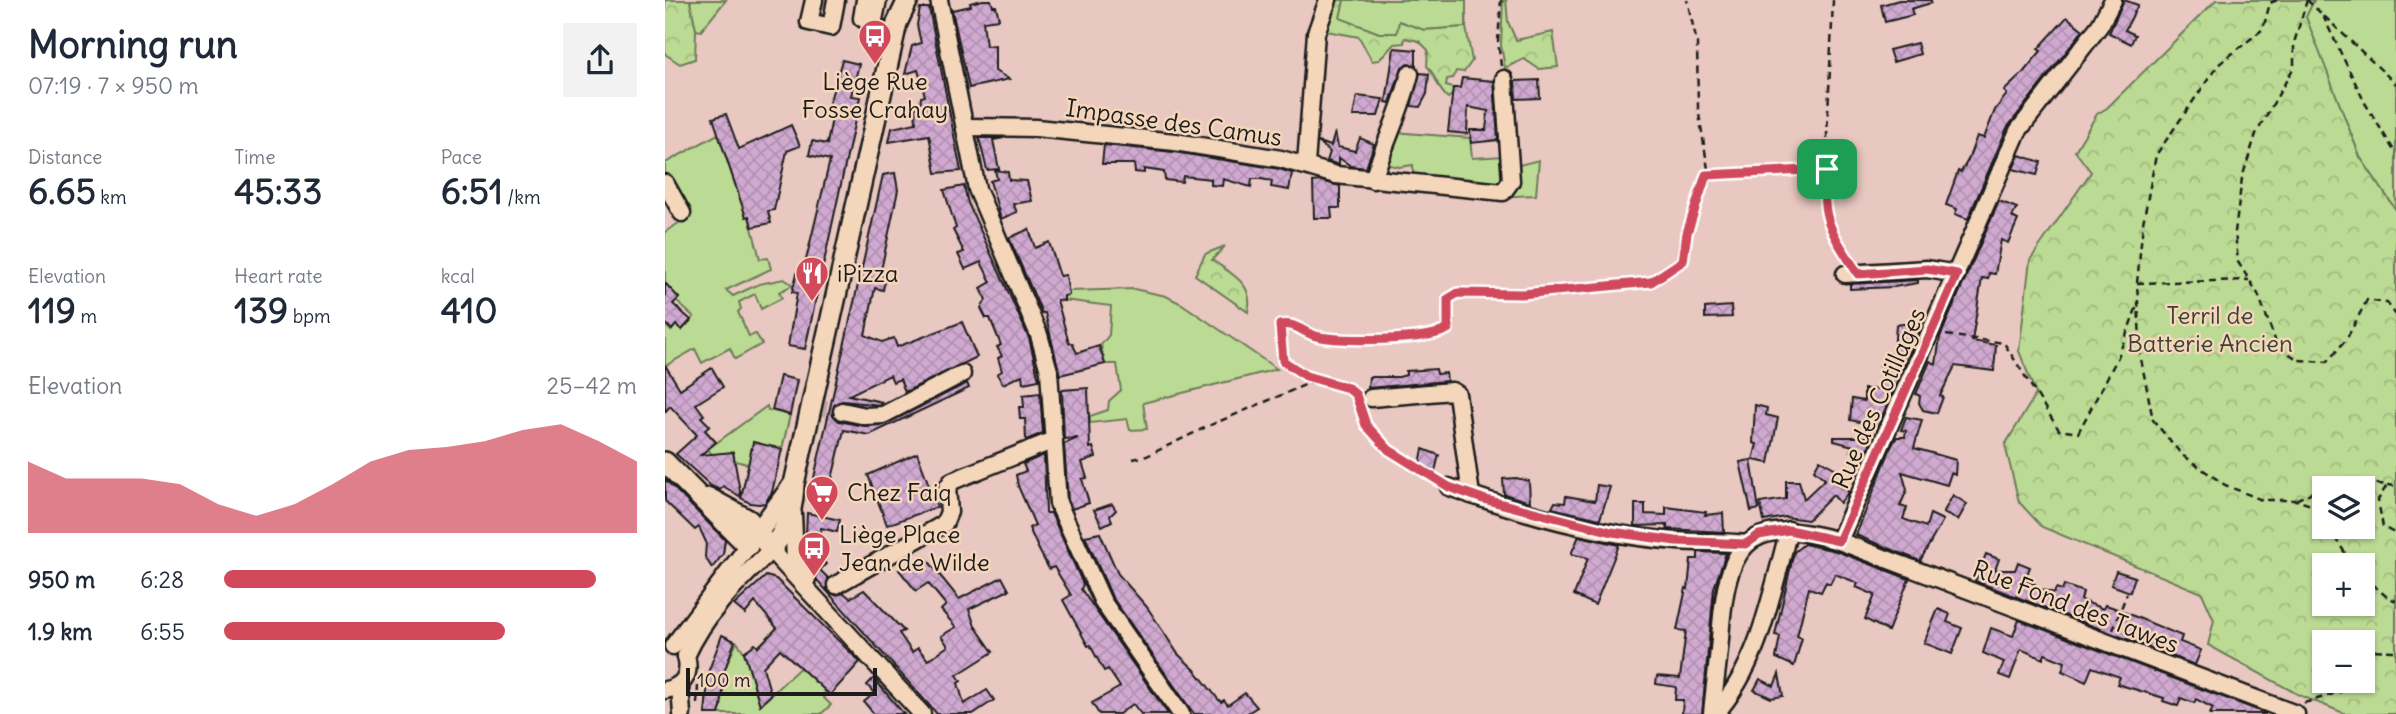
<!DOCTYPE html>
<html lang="en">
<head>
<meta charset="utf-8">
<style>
	body { margin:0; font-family:Delius,sans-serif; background:#f2f2f3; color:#1f2937; height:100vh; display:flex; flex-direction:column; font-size:26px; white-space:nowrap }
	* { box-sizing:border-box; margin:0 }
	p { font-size:23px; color:#747a83 }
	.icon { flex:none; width:38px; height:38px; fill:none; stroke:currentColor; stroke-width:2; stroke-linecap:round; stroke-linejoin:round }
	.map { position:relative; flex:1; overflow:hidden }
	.drawer { display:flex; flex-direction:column; background:#fff; width:665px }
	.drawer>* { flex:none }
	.fabs { position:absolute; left:1647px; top:476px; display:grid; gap:14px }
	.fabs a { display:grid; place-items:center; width:63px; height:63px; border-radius:0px; background:#fff; box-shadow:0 2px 5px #0004; font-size:35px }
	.scale { position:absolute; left:21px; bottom:18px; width:191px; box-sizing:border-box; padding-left:7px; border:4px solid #1c1c1c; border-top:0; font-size:19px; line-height:24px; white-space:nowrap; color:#1c1c1c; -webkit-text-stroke:5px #f4d6ba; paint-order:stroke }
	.pin { position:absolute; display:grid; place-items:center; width:60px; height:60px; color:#fff; margin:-30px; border-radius:14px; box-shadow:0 4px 10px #0006 }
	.round { display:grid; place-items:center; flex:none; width:74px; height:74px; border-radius:0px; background:#f2f2f3 }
	.headline { display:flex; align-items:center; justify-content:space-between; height:119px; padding:0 28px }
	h1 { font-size:38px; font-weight:800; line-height:52px }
	.stats { display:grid; grid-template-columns:repeat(3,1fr); gap:10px; height:119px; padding:7px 28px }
	.stats div { display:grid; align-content:center }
	.stats b { font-size:35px; font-weight:800 }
	.stats small { font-size:19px; font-weight:400 }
	.stats p { font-size:19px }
	.chart { height:196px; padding:14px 28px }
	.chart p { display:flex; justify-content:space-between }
	.chart svg { width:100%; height:126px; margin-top:7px; fill:#d1495b; opacity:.7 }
	ul { padding:0 28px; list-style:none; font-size:23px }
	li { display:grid; grid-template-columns:112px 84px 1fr; align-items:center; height:52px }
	li i { height:18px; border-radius:9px; background:#d1495b }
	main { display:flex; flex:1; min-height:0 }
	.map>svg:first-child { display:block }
	.grass { fill:#bbda93; stroke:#6c7b58; stroke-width:2 }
	.forest { fill:url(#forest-crowns); stroke:#6c7b58; stroke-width:2; fill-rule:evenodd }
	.building { fill:url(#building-cross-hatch); stroke:#1c1c1c; stroke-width:2 }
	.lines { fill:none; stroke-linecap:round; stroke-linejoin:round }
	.minor-tunnel { stroke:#c0a6a0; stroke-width:16; stroke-dasharray:16 8; stroke-linecap:butt }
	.minor-casing { stroke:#1c1c1c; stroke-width:21 }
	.major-casing { stroke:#1c1c1c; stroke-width:24 }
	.path { stroke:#1c1c1c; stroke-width:2.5; stroke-dasharray:7 5; stroke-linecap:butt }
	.minor { stroke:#f4d6ba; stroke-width:16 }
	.major { stroke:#f4d6ba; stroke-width:19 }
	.route-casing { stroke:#fff; stroke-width:14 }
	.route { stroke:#d1495b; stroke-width:9 }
	.labels { text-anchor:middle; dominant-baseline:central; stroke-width:5; stroke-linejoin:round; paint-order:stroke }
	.poi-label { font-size:24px; fill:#1c1c1c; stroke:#f4d6ba; text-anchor:start }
	.street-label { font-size:24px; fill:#1c1c1c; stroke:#f4d6ba }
	.park-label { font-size:24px; fill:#3c4234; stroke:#f4d6ba }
</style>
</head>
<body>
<main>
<section class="drawer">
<div class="headline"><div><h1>Morning run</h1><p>07:19 · 7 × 950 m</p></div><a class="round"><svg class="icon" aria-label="share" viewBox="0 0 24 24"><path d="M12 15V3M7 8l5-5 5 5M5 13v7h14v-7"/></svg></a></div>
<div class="stats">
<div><p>Distance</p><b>6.65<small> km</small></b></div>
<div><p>Time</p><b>45:33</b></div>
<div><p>Pace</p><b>6:51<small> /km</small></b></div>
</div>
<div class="stats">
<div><p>Elevation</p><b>119<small> m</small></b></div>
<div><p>Heart rate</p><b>139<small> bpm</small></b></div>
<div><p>kcal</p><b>410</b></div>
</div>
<div class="chart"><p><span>Elevation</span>25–42 m</p>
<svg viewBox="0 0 160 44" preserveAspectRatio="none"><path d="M0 44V19L10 25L20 25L30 25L40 27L50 34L60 38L70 34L80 27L90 19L100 15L110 14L120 12L130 8L140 6L150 12L160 19V44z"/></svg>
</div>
<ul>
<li><b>950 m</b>6:28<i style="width:90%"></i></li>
<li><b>1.9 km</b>6:55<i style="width:68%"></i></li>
</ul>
</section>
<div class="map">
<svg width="1731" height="714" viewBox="0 0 1731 714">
	<defs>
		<pattern id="forest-crowns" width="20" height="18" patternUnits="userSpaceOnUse" patternTransform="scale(1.75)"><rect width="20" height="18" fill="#bbda93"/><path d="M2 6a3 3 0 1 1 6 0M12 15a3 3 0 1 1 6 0" fill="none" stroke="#a0ba7e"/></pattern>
		<pattern id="building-cross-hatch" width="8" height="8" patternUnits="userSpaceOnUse" patternTransform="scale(1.75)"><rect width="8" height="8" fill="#d0a9d0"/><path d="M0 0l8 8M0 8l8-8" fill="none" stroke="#b291b2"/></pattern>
	</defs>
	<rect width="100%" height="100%" fill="#e9c8c1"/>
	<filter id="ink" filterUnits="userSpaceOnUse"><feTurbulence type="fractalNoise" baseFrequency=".0143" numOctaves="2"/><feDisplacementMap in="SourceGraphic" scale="14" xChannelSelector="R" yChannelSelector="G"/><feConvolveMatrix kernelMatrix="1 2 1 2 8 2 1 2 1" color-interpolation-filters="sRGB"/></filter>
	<g filter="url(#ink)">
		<!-- grass -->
		<g class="grass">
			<polygon points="27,0 61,0 36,31 31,30 25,2"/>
			<polygon points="679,0 801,0 801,27 759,30 734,22 732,33 714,33 674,18"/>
			<polygon points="1649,0 1731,0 1731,210 1695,157 1640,17"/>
			<polygon points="728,132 805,138 807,158 839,156 837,186 748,182 748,165 734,167 716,163"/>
			<polygon points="53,134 81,216 84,216 95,259 103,258 106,269 61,290 68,296 94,284 119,279 128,285 114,292 117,298 96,309 90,294 74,302 76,309 73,312 84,336 91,334 97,344 70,359 65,348 37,363 30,349 0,366 0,325 6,331 11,325 17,330 29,317 11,301 14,298 0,284 0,232 23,217 0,175 0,163"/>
			<polygon points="874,160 871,195 833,197 850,166"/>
			<polygon points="469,289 501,296 517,304 612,369 478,403 482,429 465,430 462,419 425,423 425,416 443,410 444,401 456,390 452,364 440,364 436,345 444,335 446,306 399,300 399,296 404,295 404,291"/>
			<polygon points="102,406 103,410 125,415 117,449 88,443 91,466 70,461 68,452 48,456 43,449"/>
			<polygon points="72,642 79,652 95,705 143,660 156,671 148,680 151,683 159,676 167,683 157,696 166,705 156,714 54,714 60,668"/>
		</g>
		<!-- forest -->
		<g class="forest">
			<polygon points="0,0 27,0 25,2 31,30 30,59 15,64 0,54"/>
			<path d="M 667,0 L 679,0 L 675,18 L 714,33 L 732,33 L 734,21 L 759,30 L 801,27 L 807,61 L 799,72 L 791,71 L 788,78 L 782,79 L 781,86 L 788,88 L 788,94 L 783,98 C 771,88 772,76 762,66 L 763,50 L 754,41 L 740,38 L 739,43 L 729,44 L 714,60 L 707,61 L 694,37 L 656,30 Z"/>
			<polygon points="838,0 841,0 843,22 851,40 888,32 893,67 874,69 859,59 840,68 836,45"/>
			<path d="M 1551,0 L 1649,0 L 1641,17 L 1695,157 L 1731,210 L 1731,714 L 1681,714 L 1634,695 L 1543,645 L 1549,620 L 1537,593 L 1377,527 L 1354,502 L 1340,445 L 1371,394 L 1354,351 L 1365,260 L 1426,172 L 1410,151 L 1432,114 L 1442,108 ZM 1659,488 L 1698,488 L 1698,527 L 1659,527 ZM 1659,565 L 1698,565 L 1698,604 L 1659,604 ZM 1659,642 L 1698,642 L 1698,681 L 1659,681 Z"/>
			<path d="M 560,246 L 547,260 C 567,274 590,284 583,312 L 530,275 L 540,254 Z"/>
		</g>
		<!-- building -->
		<g class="building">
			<polygon points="318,0 326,0 328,6 331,6 334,19 318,21 321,46 330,45 330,71 344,79 304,88 287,10 306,6 305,3"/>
			<polygon points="1234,0 1266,0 1266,3 1246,9 1248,15 1220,22 1216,5"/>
			<polygon points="1459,0 1473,5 1460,30 1470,35 1466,44 1444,33"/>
			<polygon points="255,8 264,8 296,171 271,173 264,135 224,142 227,128 251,123 250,108 255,107 256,97 260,96 253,70 240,74 247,46 256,43 252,25"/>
			<polygon points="1402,17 1418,30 1342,128 1303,219 1290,214 1292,209 1281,205 1293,171 1296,172 1303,160 1312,136 1319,138 1330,110 1342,94 1339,91 1357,74 1376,51 1373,49"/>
			<polygon points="1252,43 1255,54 1228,62 1224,50"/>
			<polygon points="729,48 751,50 751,66 743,64 737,67 725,103 721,102"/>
			<polygon points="177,60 194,64 186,96 195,97 140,349 123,346 132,293 127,292 133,270 136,271 141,260 165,160 144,155 147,141 162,144 168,113 164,104"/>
			<polygon points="755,73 764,74 762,94 755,107 746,106"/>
			<polygon points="797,78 829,81 833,140 806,143 805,130 821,130 823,111 803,107 802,134 783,132 788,88 795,88"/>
			<polygon points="874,80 875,98 851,99 850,81"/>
			<polygon points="692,96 718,99 713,116 688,116"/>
			<polygon points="61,114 74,149 126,125 135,146 122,151 109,210 103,211 106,223 87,227 84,216 81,217 48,118"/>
			<polygon points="670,132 673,147 690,151 695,138 709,144 701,168 686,166 674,158 674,165 662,161 665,152 653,142 666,146"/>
			<polygon points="314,138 339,138 328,140 334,169 322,170"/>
			<polygon points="439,145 509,152 614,169 627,173 624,190 606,187 607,181 596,179 587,179 586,187 558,179 557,186 546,185 546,179 518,176 517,182 500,180 499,172 479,169 479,173 470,172 469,164 437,164"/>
			<polygon points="1354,155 1376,162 1372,175 1348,169"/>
			<polygon points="330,170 343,172 344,180 362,181 367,201 348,204 352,212 336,219 325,181 332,179"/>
			<polygon points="230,173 233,190 215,275 221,276 218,290 210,288 200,335 217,342 229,338 232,347 297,322 312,357 240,392 235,379 228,382 225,375 184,395 217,402 215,405 178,401 170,404 167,414 174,421 199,426 219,425 302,383 304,388 204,435 179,430 163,495 146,491 218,175"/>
			<polygon points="656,181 675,186 675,208 666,208 667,218 649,218 648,182"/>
			<polygon points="299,186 303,203 364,338 374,380 358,383 357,375 338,384 332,374 337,371 333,358 337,356 332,347 336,345 325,318 321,318 316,308 321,300 316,288 326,282 316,262 300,269 293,254 299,252 288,230 291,228 279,190"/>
			<polygon points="1334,201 1352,208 1347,217 1353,220 1343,243 1336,240 1330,274 1324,273 1323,279 1317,278 1307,341 1331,345 1329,371 1290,366 1275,396 1278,397 1272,413 1258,410 1254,403 1255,396 1251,394 1265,361 1271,364 1275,337"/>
			<polygon points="364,229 370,248 384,242 395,276 401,275 404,295 399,296 399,301 392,300 404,343 407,343 412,353 434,346 440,364 395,375 380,313 377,313 344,238"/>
			<polygon points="1253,280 1253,283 1229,287 1185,289 1185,284"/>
			<polygon points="0,283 14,298 8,304 26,320 17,330 11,325 7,330 0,323"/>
			<polygon points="1066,306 1067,317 1040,318 1040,308"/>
			<polygon points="1238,324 1257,324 1213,426 1185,420 1187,399 1199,401 1199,389 1213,389 1222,368 1215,365 1229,352 1231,325"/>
			<polygon points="0,365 15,389 47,368 58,387 31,404 39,415 36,417 45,426 40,430 51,442 36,455 68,452 76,497 58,486 55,490 46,486 11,454 32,435 5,406 0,412"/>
			<polygon points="771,369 772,374 781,373 782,381 703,388 704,377 734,377 741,375 741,371"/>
			<polygon points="115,376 132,380 125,415 107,410"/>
			<polygon points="423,388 425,448 428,447 431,457 417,462 422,478 417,479 424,503 407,509 403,500 399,444 413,438 399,439 397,390"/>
			<polygon points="375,393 378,433 361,440 360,419 355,419 354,407 359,407 358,395"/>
			<polygon points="1090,405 1102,408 1101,415 1113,418 1104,463 1088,460 1092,444 1088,443"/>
			<polygon points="1241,417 1257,420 1249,448 1291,460 1290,475 1286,473 1282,485 1237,472 1242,490 1235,506 1242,508 1238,519 1261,527 1265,514 1278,520 1255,561 1191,535 1227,445 1232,437 1240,437 1241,431 1236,430"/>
			<polygon points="1169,437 1208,437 1200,455 1186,451 1188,446 1169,441"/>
			<polygon points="88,442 117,449 107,492 100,503 94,504 85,503 76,498"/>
			<polygon points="758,449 774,455 770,471 755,464"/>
			<polygon points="252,453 272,507 222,525 203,475"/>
			<polygon points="379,455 381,513 386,513 418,584 416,589 503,714 476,714 468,704 454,714 434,714 427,703 455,687 443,669 439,671 425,645 423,646 398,600 406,595 389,567 384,569 373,548 364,528 370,525 353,486 351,475 361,471 358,464"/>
			<polygon points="1086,460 1094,509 1086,511 1075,462"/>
			<polygon points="1155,460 1173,470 1167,480 1184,492 1175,503 1168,495 1143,520 1120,517 1099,521 1095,503 1121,499 1121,481 1134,481 1139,499 1160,479 1149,470"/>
			<polygon points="851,478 864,481 865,502 839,494 838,479"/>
			<polygon points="0,479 60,540 58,554 47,568 40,557 41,542 34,527 30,530 0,501"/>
			<polygon points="932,485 945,487 935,519 887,508 890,502 900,503 901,496 930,501"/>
			<polygon points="1288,495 1302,504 1293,520 1278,513"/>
			<polygon points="447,504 451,510 445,516 447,521 437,526 429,510"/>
			<polygon points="970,504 980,504 980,514 1001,515 1001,507 1041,512 1040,515 1058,513 1059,532 1002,529 1002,525 970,526"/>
			<polygon points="142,513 175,520 172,532 156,528 155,558 161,564 155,570 163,578 162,591 170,595 179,593 185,598 199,590 239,631 234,633 247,652 253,648 263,660 283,646 276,636 291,627 276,610 281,605 263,583 251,591 234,570 261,558 294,599 337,577 344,590 304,609 310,626 328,652 292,675 296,681 293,683 299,704 322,690 329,700 308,714 272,714 152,580 140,558"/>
			<polygon points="435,533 453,574 482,607 513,654 530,670 553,699 556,702 559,700 563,705 580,693 592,707 581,714 529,714 447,597 420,536"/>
			<polygon points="914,536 954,545 930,605 909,595 923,558 906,554"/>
			<polygon points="1139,544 1171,551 1244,579 1223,631 1200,619 1210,595 1191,587 1193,583 1170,574 1165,584 1161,582 1156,592 1144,588 1132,636 1137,638 1129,666 1111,658 1115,636 1110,635 1129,552"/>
			<polygon points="1033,552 1061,553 1049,588 1037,714 1017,714 1018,700 1010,700 1011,687 991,684 992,676 1015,678 1021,631 1012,630 1021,588 1023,589 1026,559 1033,559"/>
			<polygon points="1321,554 1334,559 1330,570 1350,570 1353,562 1365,567 1360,580 1370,584 1369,587 1389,593 1391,588 1397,590 1399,585 1418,592 1416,600 1438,609 1440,605 1447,607 1517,636 1515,642 1536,650 1530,665 1310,581"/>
			<polygon points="1451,571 1470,577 1465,592 1446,585"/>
			<polygon points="101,576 111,579 195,662 165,695 115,649 98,667 106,695 95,705 79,652 90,644 93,647 112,628 90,602 80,614 69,605"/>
			<polygon points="1273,609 1285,614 1282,622 1297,628 1287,654 1259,643"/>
			<polygon points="1354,620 1600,713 1600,714 1545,714 1548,708 1531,699 1529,703 1516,698 1513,706 1498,701 1499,698 1452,684 1455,677 1427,667 1421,682 1397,671 1400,662 1380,654 1378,659 1356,649 1345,679 1334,675 1339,662 1318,653 1326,628 1348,636"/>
			<polygon points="57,635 70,641 58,675 60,676 56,707 54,714 40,714 44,670"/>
			<polygon points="1114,674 1118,696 1106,698 1089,690 1095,679 1109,686"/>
			<polygon points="209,678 216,687 239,714 209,714 199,702 209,693 202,685"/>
		</g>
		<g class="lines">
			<!-- minor-tunnel -->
			<polyline class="minor-tunnel" points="146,406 177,411"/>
			<defs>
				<g id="minor">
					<polyline points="149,0 144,22 166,27 171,0"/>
					<polyline points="200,0 197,18 229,38"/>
					<polyline points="274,0 312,189 374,335 384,371 393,503 438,602 516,714"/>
					<polyline points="208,25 213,0"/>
					<polyline points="300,127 371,128 510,142 616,159 671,175 838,192 846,181 839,79"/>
					<polyline points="641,164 651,33 663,0"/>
					<path d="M 708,180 C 719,144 736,111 745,74"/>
					<polyline points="0,183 17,213"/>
					<polyline points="1180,274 1262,269 1292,274"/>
					<polyline points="706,398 787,391 792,394 806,495"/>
					<polyline points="177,411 201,416 218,415 297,374"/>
					<path d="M 784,487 C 853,512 938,536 1012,541 C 1035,543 1058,541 1081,544"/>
					<polyline points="128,514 130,561 142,579"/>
					<polyline points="1174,541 1353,131 1435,25 1448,0"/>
					<polyline points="171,585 279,524 284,512 282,488 287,481 389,440"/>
					<polyline points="8,646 83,546"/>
					<path d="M 21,656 C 41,612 72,583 106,550 L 257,714"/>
					<polyline points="15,686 17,714"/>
					<path d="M 0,690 C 19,687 26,674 21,656"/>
					<path d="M 1047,714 C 1049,689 1053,664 1055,639 C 1061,550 1077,512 1174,541 L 1631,714"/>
					<path d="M 1050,714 C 1095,664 1106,594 1124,530"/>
				</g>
				<g id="major">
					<polyline points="0,462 83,546"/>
					<polyline points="44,498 84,520 106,550"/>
					<polyline points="88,539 128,485"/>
					<path d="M 106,550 C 122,529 128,510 129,484 L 232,23 L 243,0"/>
				</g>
			</defs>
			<!-- minor casing -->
			<use href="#minor" class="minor-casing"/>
			<!-- major casing -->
			<use href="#major" class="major-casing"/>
			<!-- path -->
			<g class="path">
				<polyline points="1168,0 1159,204 1161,222 1184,259"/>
				<polyline points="1612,0 1605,3 1598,29 1553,65 1491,155 1478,223 1472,283 1476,359 1488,420 1517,455 1560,485 1597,500 1631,500 1649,506 1659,521"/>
				<polyline points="1642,0 1629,43 1629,67 1591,134 1577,178 1570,232 1573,262 1593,294 1612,345 1633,360 1662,362 1681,340 1702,300 1722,303 1731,315"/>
				<polyline points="1642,0 1731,84"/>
				<polyline points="1658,16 1700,103 1731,154"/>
				<polyline points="836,66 833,41 836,0"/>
				<polyline points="1043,175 1162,169"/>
				<polyline points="1472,283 1584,280"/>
				<polyline points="1281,335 1339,343 1394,430 1413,433 1453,357 1472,306"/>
				<path d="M 691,396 L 683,388 L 623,367 L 618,361 L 615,325 C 631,322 648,335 664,338 L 776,333 L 785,324 L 783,299 L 793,293 L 857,294 L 986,282 L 1018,262 L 1022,233 L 1043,169 L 1033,108 L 1032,43 L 1022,0"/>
				<path d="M 696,408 C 708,446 741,461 773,480"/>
				<polyline points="468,459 482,456 541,427 654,379"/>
				<polyline points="1722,485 1731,486"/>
				<path d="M 1631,500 C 1671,480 1679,480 1722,485 L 1713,500 L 1718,527 L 1731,534"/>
				<polyline points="1663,527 1688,565"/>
				<polyline points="1698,577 1721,596 1731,601"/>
				<polyline points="1448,630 1462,593"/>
				<polyline points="1659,646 1652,652 1659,656"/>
				<polyline points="1698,650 1731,651"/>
				<polyline points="1639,703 1701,684 1696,681"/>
				<polyline points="32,704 33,686"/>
			</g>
			<!-- minor -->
			<use href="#minor" class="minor"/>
			<!-- major -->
			<use href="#major" class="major"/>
		</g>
	</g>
	<g class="lines" filter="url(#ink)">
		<defs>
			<path id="route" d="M 1162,169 C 1153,218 1168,234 1193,274 L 1262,269 L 1292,274 L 1174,541 L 1124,530 L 1094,535 L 1081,544 L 1011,541 L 947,532 L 818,499 L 784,487 L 724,450 L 701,425 L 691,395 L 683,388 L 641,376 L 618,361 L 615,325 C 630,322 637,332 651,336 C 674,342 763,341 783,329 L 783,299 L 793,293 L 857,294 L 986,282 L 1018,261 L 1022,233 L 1041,175 Z"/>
		</defs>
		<!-- route casing -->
		<use href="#route" class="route-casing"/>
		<!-- route -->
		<use href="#route" class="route"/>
	</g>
	<!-- icons -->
	<defs>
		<symbol id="bus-pin" viewBox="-11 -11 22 30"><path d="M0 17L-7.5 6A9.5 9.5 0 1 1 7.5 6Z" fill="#d1495b" stroke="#f4d6ba"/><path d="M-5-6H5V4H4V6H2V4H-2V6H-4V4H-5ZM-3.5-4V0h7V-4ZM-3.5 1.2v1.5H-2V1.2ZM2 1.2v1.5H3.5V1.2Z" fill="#fff"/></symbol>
		<symbol id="restaurant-pin" viewBox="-11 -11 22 30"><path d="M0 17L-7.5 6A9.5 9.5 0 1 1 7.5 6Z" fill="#d1495b" stroke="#f4d6ba"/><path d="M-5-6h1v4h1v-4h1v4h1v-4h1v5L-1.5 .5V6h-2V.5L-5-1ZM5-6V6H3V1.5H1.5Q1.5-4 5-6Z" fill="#fff"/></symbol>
		<symbol id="supermarket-pin" viewBox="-11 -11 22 30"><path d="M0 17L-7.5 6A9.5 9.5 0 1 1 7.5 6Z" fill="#d1495b" stroke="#f4d6ba"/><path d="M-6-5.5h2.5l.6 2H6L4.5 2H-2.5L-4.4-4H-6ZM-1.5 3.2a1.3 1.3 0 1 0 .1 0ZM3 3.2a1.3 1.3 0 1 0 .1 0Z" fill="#fff"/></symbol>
	</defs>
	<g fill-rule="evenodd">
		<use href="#bus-pin" x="191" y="17" width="38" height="52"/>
		<use href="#restaurant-pin" x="128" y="254" width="38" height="52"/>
		<use href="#supermarket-pin" x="138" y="473" width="38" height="52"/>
		<use href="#bus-pin" x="130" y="529" width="38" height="52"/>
	</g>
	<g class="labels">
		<!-- poi labels -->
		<g class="poi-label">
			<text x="210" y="81" text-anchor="middle">Liège Rue<tspan x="210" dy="28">Fosse Crahay</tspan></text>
			<text x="172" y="273">iPizza</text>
			<text x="182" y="492">Chez Faiq</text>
			<text x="174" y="534">Liège Place<tspan x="174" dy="28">Jean de Wilde</tspan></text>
		</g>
		<!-- street labels -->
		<g class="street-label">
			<text transform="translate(509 122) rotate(8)">Impasse des Camus</text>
			<text transform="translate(1213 398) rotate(-66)">Rue des Cotillages</text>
			<text transform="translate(1411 606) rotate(21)">Rue Fond des Tawes</text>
		</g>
		<!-- park labels -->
		<g class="park-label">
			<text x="1545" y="315">Terril de<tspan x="1545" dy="28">Batterie Ancien</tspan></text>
		</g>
	</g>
</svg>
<div class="fabs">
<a><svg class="icon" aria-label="layers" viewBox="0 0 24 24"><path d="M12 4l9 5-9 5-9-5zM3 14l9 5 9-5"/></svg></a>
<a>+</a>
<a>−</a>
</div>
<div class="scale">100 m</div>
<div class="pin" style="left:1162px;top:169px;background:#1e9e55"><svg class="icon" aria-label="arrive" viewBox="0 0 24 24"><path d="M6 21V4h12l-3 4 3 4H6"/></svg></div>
</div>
</main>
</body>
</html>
